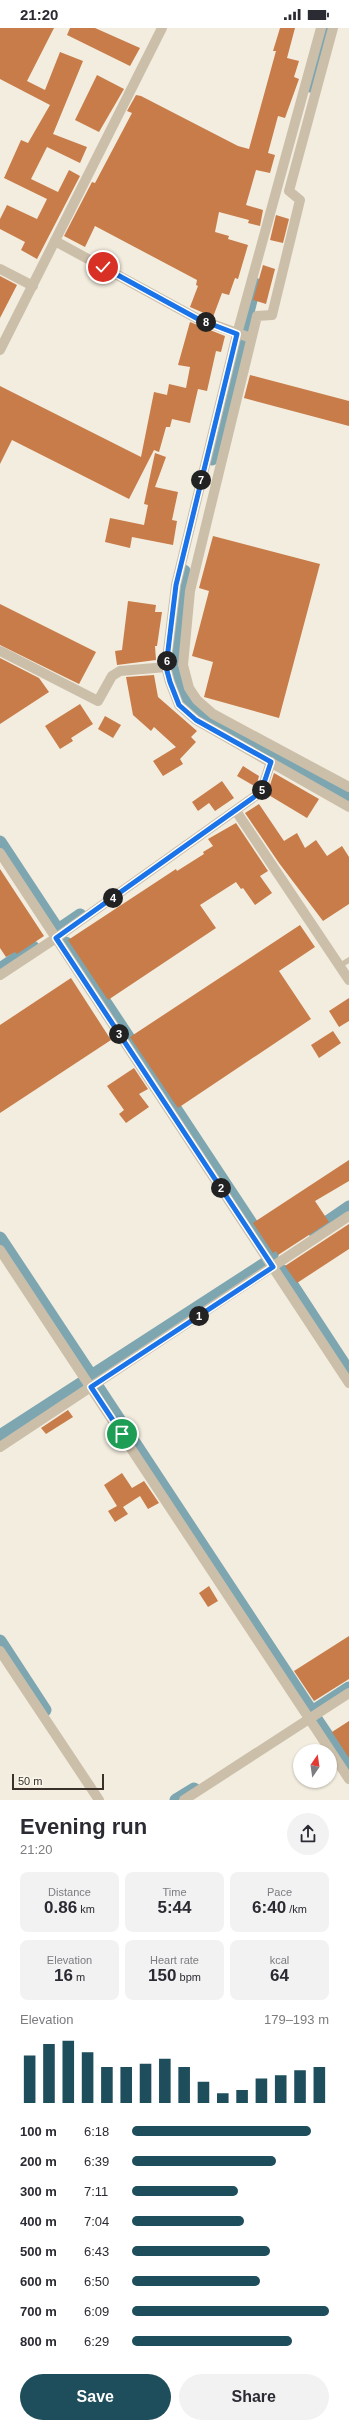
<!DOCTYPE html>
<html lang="en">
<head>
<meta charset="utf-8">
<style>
	body { margin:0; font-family:Helvetica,sans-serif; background:#f2f2f3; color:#2b2b33; height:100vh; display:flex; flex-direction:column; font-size:15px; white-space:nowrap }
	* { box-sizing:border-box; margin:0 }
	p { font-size:13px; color:#7c7c81 }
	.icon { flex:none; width:22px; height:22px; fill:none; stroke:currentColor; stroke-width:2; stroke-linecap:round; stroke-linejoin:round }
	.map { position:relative; height:1772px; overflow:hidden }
	.details { display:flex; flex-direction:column; background:#fff; flex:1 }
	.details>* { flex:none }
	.needle { width:26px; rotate:13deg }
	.fabs { position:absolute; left:293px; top:1716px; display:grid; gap:8px }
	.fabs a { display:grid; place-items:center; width:44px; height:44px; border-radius:50%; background:#fff; box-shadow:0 1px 3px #0004; font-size:20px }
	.scale { position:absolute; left:12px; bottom:10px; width:92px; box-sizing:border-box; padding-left:4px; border:2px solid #39312a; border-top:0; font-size:11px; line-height:14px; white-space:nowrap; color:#39312a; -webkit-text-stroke:3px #faf6eb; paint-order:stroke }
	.pin { position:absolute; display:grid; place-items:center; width:34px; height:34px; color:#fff; margin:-17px; border:2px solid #fff; border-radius:50%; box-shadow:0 1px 4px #0007 }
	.km { position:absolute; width:20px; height:20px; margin:-10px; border-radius:50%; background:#222; color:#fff; font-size:11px; line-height:20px; text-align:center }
	.round { display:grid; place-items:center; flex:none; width:42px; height:42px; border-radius:21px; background:#f2f2f3 }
	.overview { display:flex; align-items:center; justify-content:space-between; height:68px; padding:0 20px }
	h1 { font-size:22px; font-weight:700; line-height:30px }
	.metrics { display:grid; grid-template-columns:repeat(3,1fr); gap:6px; height:68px; padding:4px 20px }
	.metrics div { display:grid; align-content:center; border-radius:8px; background:#f2f2f3; text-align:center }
	.metrics b { font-size:17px; font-weight:700 }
	.metrics small { font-size:11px; font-weight:400 }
	.metrics p { font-size:11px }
	.chart { height:112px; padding:8px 20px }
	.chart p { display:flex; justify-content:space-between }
	.chart svg { width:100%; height:72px; margin-top:4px; stroke:#1e4d5b; stroke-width:6 }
	.button { display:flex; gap:8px; margin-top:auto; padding:8px 20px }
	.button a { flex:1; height:46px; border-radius:24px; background:#1e4d5b; color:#fff; font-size:16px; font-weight:700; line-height:46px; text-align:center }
	.button a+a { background:#f2f2f3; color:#2b2b33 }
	ul { padding:0 20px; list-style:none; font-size:13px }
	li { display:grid; grid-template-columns:64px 48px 1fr; align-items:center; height:30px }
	li i { height:10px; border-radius:5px; background:#1e4d5b }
	.status { display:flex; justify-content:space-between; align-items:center; height:28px; padding:0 20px; background:#fff; direction:ltr }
	.status svg { height:11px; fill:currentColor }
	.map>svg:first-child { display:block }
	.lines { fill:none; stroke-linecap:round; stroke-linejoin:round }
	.canal { stroke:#7da6b1; stroke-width:13 }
	.building { fill:#c77c49 }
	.service { stroke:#ccbfaa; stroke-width:5.5 }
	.minor { stroke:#ccbfaa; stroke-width:10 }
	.route-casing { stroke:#fff; stroke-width:8 }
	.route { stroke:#1a73e8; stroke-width:5 }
</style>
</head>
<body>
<div class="status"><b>21:20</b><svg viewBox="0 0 49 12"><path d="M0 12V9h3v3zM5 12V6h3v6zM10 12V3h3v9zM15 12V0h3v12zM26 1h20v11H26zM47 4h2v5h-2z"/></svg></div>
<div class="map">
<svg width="349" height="1772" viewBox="0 0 349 1772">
	<rect width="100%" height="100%" fill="#f3eddf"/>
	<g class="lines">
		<!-- canal -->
		<g class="canal">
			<polyline points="310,58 326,0"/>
			<polyline points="212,431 255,256"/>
			<path d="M 184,543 C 179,564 171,636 177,655 C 183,670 195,683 207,693 L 349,768"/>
			<polyline points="0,814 58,902 80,887"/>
			<polyline points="66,915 272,1227"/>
			<polyline points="0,941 33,919"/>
			<polyline points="314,1203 349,1179"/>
			<polyline points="0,1210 92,1349"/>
			<polyline points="283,1243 349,1344"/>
			<polyline points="93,1347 266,1235"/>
			<polyline points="97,1358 312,1684 349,1660"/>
			<polyline points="0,1408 82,1355"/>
			<polyline points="0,1613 45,1682"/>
			<polyline points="316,1691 349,1740"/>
			<polyline points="176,1772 194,1761"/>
		</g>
	</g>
	<!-- building -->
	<g class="building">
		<polygon points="0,0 54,0 27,53 45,62 60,24 83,33 53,106 87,119 80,135 47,119 31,151 58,164 69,142 80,148 37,231 21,222 25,214 0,201 0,191 7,177 37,191 47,171 4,150 21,112 28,115 50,77 0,51"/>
		<polygon points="70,0 95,0 140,20 130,38 67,7"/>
		<polygon points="280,0 295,0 287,30 299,33 294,49 299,51 285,90 278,88 268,125 275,127 270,145 256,142 246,177 263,182 260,198 248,195 249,192 219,184 215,204 229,208 228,211 248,217 238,251 235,250 229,267 222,265 213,289 190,279 198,258 196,257 197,252 95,198 85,219 64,208 92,154 95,155 132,85 127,83 136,67 141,68 238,118 249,121 276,23 273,23"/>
		<polygon points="97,47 124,61 99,104 75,92"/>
		<polygon points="276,187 289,191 283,215 270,212"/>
		<polygon points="263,237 275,241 266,276 253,272"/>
		<polygon points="0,248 17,257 0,290"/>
		<polygon points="190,294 225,308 221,324 216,323 207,363 198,361 190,395 172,391 170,399 166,399 159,424 154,422 129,471 12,412 0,436 0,358 141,429 154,364 167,367 169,356 186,360 190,339 178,337"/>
		<polygon points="250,347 349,373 349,398 244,370"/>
		<polygon points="155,425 166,429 155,459 178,464 172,492 177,493 173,517 132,509 130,520 105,514 110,490 144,497 148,477 144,476"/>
		<polygon points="213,508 320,536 279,690 204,669 213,634 192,628 209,563 199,560"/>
		<polygon points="128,573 156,577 155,584 162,584 157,618 155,618 156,632 117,637 115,623 122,622"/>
		<polygon points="0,576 96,624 79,656 0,617"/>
		<polygon points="0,630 39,650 49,664 0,696"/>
		<polygon points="154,647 158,669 197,703 191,709 196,714 180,731 183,736 163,748 153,733 176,719 154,699 151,703 133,687 126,649"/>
		<polygon points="80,676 93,696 71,710 73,713 60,721 45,698"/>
		<polygon points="105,688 121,697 113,710 98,701"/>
		<polygon points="243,738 259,748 256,759 237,748"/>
		<polygon points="274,745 319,771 307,790 267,766"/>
		<polygon points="222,753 234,770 215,783 209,775 198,783 192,774"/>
		<polygon points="259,776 284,813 297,805 305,820 316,812 327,828 342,818 349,829 349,876 323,893 279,835 245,785"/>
		<polygon points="236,795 268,843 260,848 272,865 255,877 243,860 241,861 236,854 200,877 216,900 108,972 68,912 176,841 177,843 204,826 203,824 213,818 208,811"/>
		<polygon points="0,841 44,908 17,926 15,924 6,929 0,920"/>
		<polygon points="300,897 315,919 279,943 311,991 178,1080 130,1009"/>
		<polygon points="71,950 111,1012 0,1085 0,997"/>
		<polygon points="349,970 349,993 339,999 329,983"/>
		<polygon points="333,1003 341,1015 319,1030 311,1017"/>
		<polygon points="134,1040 148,1061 139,1066 149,1079 126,1095 119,1086 124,1082 107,1058"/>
		<polygon points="349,1132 349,1153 315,1173 329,1194 278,1227 276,1223 273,1225 253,1195"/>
		<polygon points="349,1196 349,1221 297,1255 285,1238"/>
		<polygon points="68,1382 73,1389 46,1406 41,1400"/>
		<polygon points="122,1445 132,1460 144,1453 159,1475 148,1481 140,1468 123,1479 128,1486 115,1494 108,1483 117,1478 104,1457"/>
		<polygon points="209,1558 218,1573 208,1579 199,1565"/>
		<polygon points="349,1608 349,1651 314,1673 294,1643"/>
		<polygon points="349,1693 349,1730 332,1704"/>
	</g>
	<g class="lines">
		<!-- service -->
		<polyline class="service" points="339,938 349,932"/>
		<!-- minor -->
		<g class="minor">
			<polyline points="321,0 237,306 176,557 166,639 170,654 179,677 196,692 349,779"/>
			<polyline points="333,0 289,163 300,172 272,287 257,288 190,563 183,637 189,660 197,672 213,686 349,759"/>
			<polyline points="55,213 198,291 251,310"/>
			<polyline points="0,241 33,258"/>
			<polyline points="0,322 162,0"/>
			<polyline points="0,623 98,673 112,648 120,643 166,639"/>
			<polyline points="236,783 349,952"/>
			<polyline points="0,825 349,1355"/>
			<polyline points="0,947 56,910 261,764 271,734"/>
			<polyline points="0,1222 349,1751"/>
			<polyline points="0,1419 349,1188"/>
			<polyline points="0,1623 99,1772"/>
			<polyline points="184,1772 349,1665"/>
		</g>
	</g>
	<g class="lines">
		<defs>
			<polyline id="route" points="103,239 198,291 237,306 176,557 166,639 170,654 179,677 196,692 271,734 261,764 56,910 273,1239 91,1359 122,1406"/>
		</defs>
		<!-- route casing -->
		<use href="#route" class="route-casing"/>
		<!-- route -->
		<use href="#route" class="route"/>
	</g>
</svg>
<div class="fabs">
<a><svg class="needle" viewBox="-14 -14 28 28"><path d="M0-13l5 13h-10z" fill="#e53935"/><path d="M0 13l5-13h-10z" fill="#7c7c81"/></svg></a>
</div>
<div class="scale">50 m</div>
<div class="pin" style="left:122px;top:1406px;background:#1e9e55"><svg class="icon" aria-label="arrive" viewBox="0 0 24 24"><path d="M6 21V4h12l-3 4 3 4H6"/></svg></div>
<div class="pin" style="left:103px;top:239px;background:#d93025"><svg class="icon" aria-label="check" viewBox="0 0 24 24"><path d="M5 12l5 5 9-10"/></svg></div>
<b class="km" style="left:199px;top:1288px">1</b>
<b class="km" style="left:221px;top:1160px">2</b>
<b class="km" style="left:119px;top:1006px">3</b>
<b class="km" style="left:113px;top:870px">4</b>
<b class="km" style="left:262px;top:762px">5</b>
<b class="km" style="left:167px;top:633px">6</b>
<b class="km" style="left:201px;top:452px">7</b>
<b class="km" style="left:206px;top:294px">8</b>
</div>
<section class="details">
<div class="overview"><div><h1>Evening run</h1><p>21:20</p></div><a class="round"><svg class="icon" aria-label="share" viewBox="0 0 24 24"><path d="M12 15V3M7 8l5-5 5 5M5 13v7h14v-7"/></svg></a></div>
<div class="metrics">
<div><p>Distance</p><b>0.86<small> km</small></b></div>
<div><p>Time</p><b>5:44</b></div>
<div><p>Pace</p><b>6:40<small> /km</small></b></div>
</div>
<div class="metrics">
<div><p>Elevation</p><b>16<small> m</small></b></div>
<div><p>Heart rate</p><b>150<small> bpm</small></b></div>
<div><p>kcal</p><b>64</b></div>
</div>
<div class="chart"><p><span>Elevation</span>179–193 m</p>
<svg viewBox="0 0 160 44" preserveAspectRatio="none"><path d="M5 44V15M15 44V8M25 44V6M35 44V13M45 44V22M55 44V22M65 44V20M75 44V17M85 44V22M95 44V31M105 44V38M115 44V36M125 44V29M135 44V27M145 44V24M155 44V22"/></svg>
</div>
<ul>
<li><b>100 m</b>6:18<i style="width:91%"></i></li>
<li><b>200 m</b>6:39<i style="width:73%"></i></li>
<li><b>300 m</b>7:11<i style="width:54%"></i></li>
<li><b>400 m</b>7:04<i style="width:57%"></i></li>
<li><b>500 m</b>6:43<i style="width:70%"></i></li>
<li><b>600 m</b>6:50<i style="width:65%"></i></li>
<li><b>700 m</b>6:09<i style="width:100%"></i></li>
<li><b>800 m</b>6:29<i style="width:81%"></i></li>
</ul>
<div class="button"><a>Save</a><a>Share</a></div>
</section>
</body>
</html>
